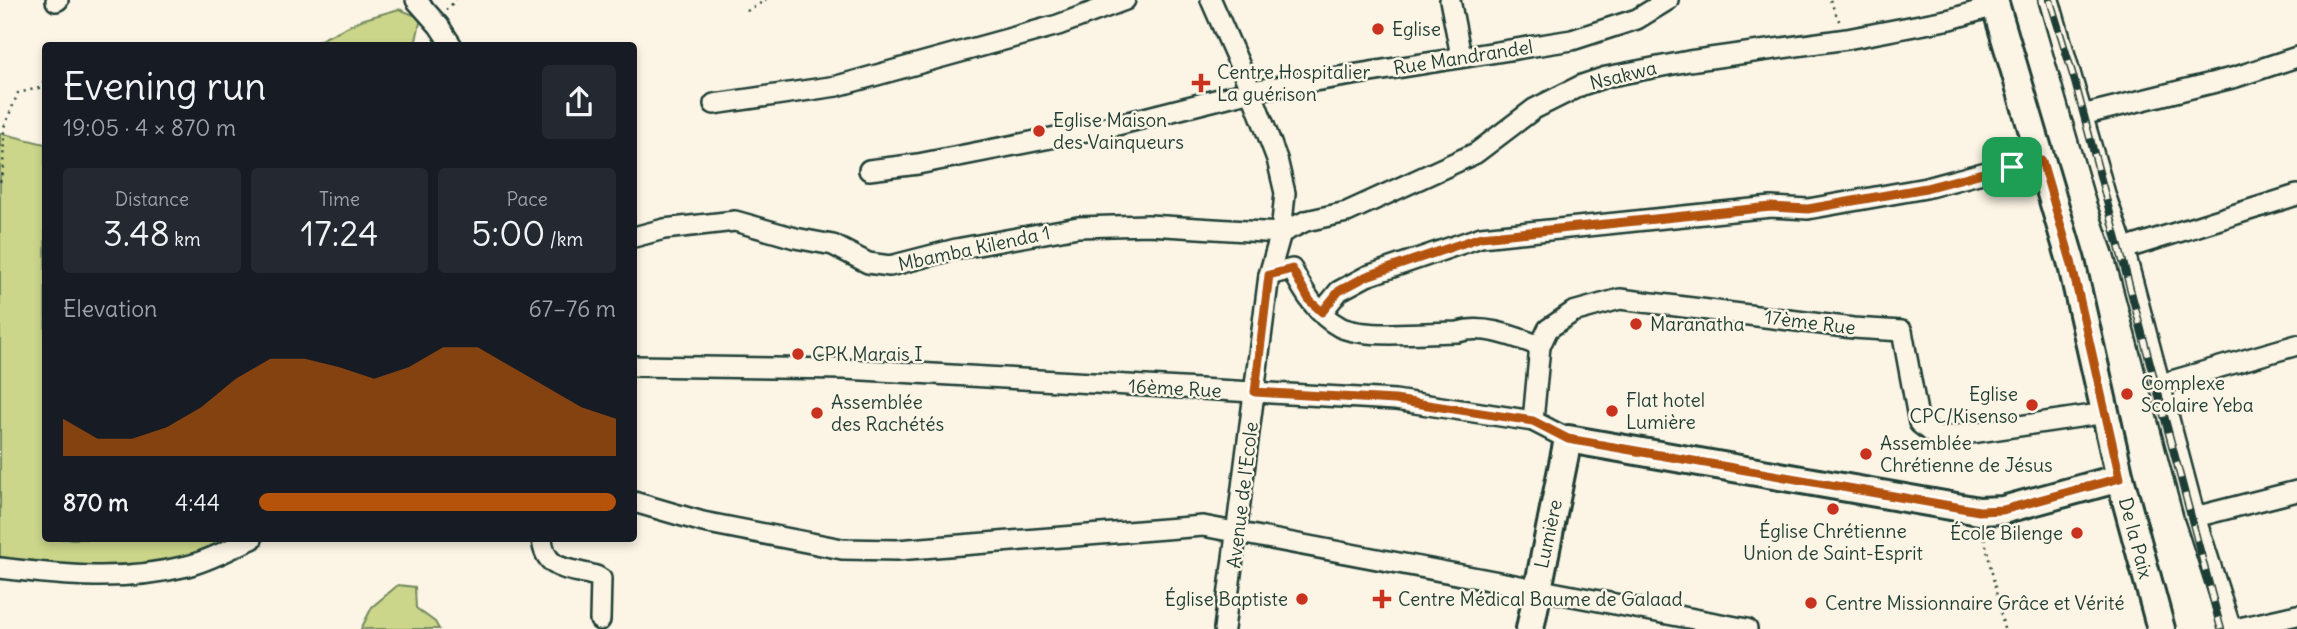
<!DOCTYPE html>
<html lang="en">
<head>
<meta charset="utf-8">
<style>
	body { margin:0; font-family:Delius,sans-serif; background:#242831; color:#f1f3f6; height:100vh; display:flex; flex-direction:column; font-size:26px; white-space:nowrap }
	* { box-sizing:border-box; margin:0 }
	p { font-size:23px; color:#9ea1a6 }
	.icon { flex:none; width:38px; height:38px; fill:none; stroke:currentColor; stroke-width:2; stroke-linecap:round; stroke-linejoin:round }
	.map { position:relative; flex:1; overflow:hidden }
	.side { position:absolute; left:42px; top:42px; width:595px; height:500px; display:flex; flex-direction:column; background:#171b24; border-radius:7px; box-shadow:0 4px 10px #0003 }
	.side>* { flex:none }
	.pin { position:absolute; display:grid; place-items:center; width:60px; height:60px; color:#fff; margin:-30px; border-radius:14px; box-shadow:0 4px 10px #0006 }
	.round { display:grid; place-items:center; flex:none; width:74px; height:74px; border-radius:7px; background:#242831 }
	.overview { display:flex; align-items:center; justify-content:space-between; height:119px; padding:0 21px }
	h1 { font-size:38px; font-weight:600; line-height:52px }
	.metrics { display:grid; grid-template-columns:repeat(3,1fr); gap:10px; height:119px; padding:7px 21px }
	.metrics div { display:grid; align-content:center; border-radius:7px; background:#242831; text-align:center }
	.metrics b { font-size:35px; font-weight:600 }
	.metrics small { font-size:19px; font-weight:400 }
	.metrics p { font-size:19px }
	.chart { height:196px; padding:14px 21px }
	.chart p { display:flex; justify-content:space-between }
	.chart svg { width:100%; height:126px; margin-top:7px; fill:#b45309; opacity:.7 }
	ul { padding:0 21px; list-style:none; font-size:23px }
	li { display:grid; grid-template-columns:112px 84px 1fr; align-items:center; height:52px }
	li i { height:18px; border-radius:9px; background:#b45309 }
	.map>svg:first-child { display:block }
	.green { fill:#cbd68a; stroke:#758a5f; stroke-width:2 }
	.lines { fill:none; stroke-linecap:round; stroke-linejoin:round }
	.street-casing { stroke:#1f3d34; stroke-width:24 }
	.secondary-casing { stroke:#1f3d34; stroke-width:32 }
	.path { stroke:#1f3d34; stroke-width:2.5; stroke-dasharray:2 5; stroke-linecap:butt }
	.street { stroke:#fcf5e5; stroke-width:19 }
	.secondary { stroke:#fcf5e5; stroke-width:26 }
	.rail-casing { stroke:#1f3d34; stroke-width:8 }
	.rail { stroke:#fcf5e5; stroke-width:5; stroke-dasharray:16; stroke-linecap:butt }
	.route-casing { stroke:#fff; stroke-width:14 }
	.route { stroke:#b45309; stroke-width:9 }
	.poi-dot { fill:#c8321e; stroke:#fcf5e5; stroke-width:2.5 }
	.labels { text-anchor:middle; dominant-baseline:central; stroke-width:5; stroke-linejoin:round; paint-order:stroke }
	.poi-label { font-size:19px; fill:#1f3d34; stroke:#fcf5e5; text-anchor:start }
	.street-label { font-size:19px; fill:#1f3d34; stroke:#fcf5e5 }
</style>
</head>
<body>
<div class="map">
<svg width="2297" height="629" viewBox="0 0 2297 629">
	<rect width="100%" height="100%" fill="#fcf5e5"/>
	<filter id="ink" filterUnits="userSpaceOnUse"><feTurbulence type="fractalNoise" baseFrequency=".0143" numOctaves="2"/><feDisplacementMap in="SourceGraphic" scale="14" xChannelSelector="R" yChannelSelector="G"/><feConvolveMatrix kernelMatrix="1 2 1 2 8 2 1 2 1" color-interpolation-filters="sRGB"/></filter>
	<g filter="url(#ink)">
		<!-- green -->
		<g class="green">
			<polygon points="399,9 421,18 415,45 308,46 361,20"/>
			<polygon points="0,133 45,144 46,539 251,539 190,566 0,568"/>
			<polygon points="398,585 415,587 416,608 435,622 439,629 361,629 372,607"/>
		</g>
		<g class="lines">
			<defs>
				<g id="street">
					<polyline points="416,0 439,26 452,46"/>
					<polyline points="1211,0 1251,91 1277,159 1285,193 1281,233 1269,275 1224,629"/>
					<polyline points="1450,0 1461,56"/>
					<polyline points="2049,0 2106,197 2124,249 2195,517 2231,629"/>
					<polyline points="56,1 58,0"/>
					<polyline points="714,104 837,86 1058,25 1125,0"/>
					<polyline points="2082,115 2236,77 2297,57"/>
					<polyline points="869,170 918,164 1117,125 1251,91 1572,40 1637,19 1668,0"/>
					<polyline points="634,237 664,229 735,221 795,238 833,245 868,263 890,266 956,249 1078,227 1148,225 1281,233 1306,221 1347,212 1476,153 1534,109 1582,85 1606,77 1689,61 1847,39 1951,19 1995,6"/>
					<polyline points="2124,249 2297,195"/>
					<path d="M 1269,275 L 1292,269 C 1303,291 1317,315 1340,327 C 1365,339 1428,332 1458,332 C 1484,324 1515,337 1540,346 L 1548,329 L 1573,312 L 1620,299 L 1853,328 L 1902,331 L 1919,423 L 1938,438 L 2106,413"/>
					<polyline points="1322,312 1339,291 1367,276 1481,237 1771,207 1808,209 1926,188 1986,172 2042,161"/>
					<polyline points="634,366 845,369 1395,400 1533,421 1568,439"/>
					<polyline points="2161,384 2297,345"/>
					<polyline points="1533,421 1540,346"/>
					<polyline points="634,502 703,522 842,549 897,550 1203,526 1747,629"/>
					<polyline points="2195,517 2297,491"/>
					<path d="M 542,539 C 545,572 569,568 596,576 L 601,579 L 600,620"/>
					<path d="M 0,568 C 65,576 123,582 187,566 C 209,561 231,548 252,539"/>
					<polyline points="2235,629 2297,615"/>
				</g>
				<g id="secondary">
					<polyline points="1994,0 2071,261 2120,478 2161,629"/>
					<polyline points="1530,629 1568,439 1979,511 2003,510 2120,478"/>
				</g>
			</defs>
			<!-- street casing -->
			<use href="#street" class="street-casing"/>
			<!-- secondary casing -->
			<use href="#secondary" class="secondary-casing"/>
			<!-- path -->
			<g class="path">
				<polyline points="1830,0 1840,23"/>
				<polyline points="446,10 456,0"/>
				<polyline points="747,11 766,0"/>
				<polyline points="0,182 3,170 4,127 18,93 39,88 44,81"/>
				<polyline points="1983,531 2004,629"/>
			</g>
			<!-- street -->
			<use href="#street" class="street"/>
			<!-- secondary -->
			<use href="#secondary" class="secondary"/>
			<defs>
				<polyline id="rail" points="2050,0 2075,82 2221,629"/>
			</defs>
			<!-- rail casing -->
			<use href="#rail" class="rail-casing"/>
			<!-- rail -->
			<use href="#rail" class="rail"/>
		</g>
	</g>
	<g class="lines" filter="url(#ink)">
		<defs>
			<polygon id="route" points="2042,161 2071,261 2120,478 2003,510 1979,511 1568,439 1533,421 1395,400 1255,392 1269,275 1292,269 1310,301 1322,312 1339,291 1367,276 1481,237 1771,207 1808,209 1926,188 1986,172"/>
		</defs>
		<!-- route casing -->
		<use href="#route" class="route-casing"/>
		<!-- route -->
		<use href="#route" class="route"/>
	</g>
	<!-- markers -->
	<g class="poi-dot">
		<circle cx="1378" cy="29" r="7"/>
		<path d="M1197.5 72.5h7v7h7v7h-7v7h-7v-7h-7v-7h7z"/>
		<circle cx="1039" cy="131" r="7"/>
		<circle cx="1636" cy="324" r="7"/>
		<circle cx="798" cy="354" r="7"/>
		<circle cx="2127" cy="394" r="7"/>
		<circle cx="2032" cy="405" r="7"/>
		<circle cx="1612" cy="411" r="7"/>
		<circle cx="817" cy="413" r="7"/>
		<circle cx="1866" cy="454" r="7"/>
		<circle cx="1833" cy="509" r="7"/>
		<circle cx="2077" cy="533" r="7"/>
		<circle cx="1302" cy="599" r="7"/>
		<path d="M1378.5 588.5h7v7h7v7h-7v7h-7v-7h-7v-7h7z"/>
		<circle cx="1811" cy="603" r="7"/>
	</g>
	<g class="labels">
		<!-- poi labels -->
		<g class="poi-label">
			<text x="1392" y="29">Eglise</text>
			<text x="1217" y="72">Centre Hospitalier<tspan x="1217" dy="22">La guérison</tspan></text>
			<text x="1053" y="120">Eglise Maison<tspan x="1053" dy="22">des Vainqueurs</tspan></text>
			<text x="1650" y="324">Maranatha</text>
			<text x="812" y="354">CPK Marais I</text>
			<text x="2141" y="383">Complexe<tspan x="2141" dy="22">Scolaire Yeba</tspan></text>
			<text x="2018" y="394" text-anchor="end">Eglise<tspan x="2018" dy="22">CPC/Kisenso</tspan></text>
			<text x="1626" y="400">Flat hotel<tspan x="1626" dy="22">Lumière</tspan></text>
			<text x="831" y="402">Assemblée<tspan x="831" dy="22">des Rachétés</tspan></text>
			<text x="1880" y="443">Assemblée<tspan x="1880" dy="22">Chrétienne de Jésus</tspan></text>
			<text x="1833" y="531" text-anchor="middle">Église Chrétienne<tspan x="1833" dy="22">Union de Saint-Esprit</tspan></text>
			<text x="2063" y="533" text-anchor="end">École Bilenge</text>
			<text x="1288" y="599" text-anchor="end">Église Baptiste</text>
			<text x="1398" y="599">Centre Médical Baume de Galaad</text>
			<text x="1825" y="603">Centre Missionnaire Grâce et Vérité</text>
		</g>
		<!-- street labels -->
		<g class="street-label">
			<text transform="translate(1463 57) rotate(-9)">Rue Mandrandel</text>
			<text transform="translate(1623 75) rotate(-14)">Nsakwa</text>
			<text transform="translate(974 248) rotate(-12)">Mbamba Kilenda 1</text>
			<text transform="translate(1810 322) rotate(7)">17ème Rue</text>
			<text transform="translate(1175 388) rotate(3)">16ème Rue</text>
			<text transform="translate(1242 495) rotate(-83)">Avenue de l'Ecole</text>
			<text transform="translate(1548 534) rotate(-78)">Lumière</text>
			<text transform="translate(2136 538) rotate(75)">De la Paix</text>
		</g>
	</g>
</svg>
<div class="pin" style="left:2012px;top:167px;background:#1e9e55"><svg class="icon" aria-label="arrive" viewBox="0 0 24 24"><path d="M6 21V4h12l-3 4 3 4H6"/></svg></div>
<section class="side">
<div class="overview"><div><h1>Evening run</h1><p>19:05 · 4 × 870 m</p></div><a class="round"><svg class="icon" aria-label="share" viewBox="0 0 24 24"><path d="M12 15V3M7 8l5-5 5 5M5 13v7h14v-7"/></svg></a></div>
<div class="metrics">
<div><p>Distance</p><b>3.48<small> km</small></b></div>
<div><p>Time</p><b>17:24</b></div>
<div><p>Pace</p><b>5:00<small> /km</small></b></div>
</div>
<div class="chart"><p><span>Elevation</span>67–76 m</p>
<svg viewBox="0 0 160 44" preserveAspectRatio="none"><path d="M0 44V31L10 38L20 38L30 34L40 27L50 17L60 10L70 10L80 13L90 17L100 13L110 6L120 6L130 13L140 20L150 27L160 31V44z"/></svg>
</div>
<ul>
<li><b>870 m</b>4:44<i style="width:100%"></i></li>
</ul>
</section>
</div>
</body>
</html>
